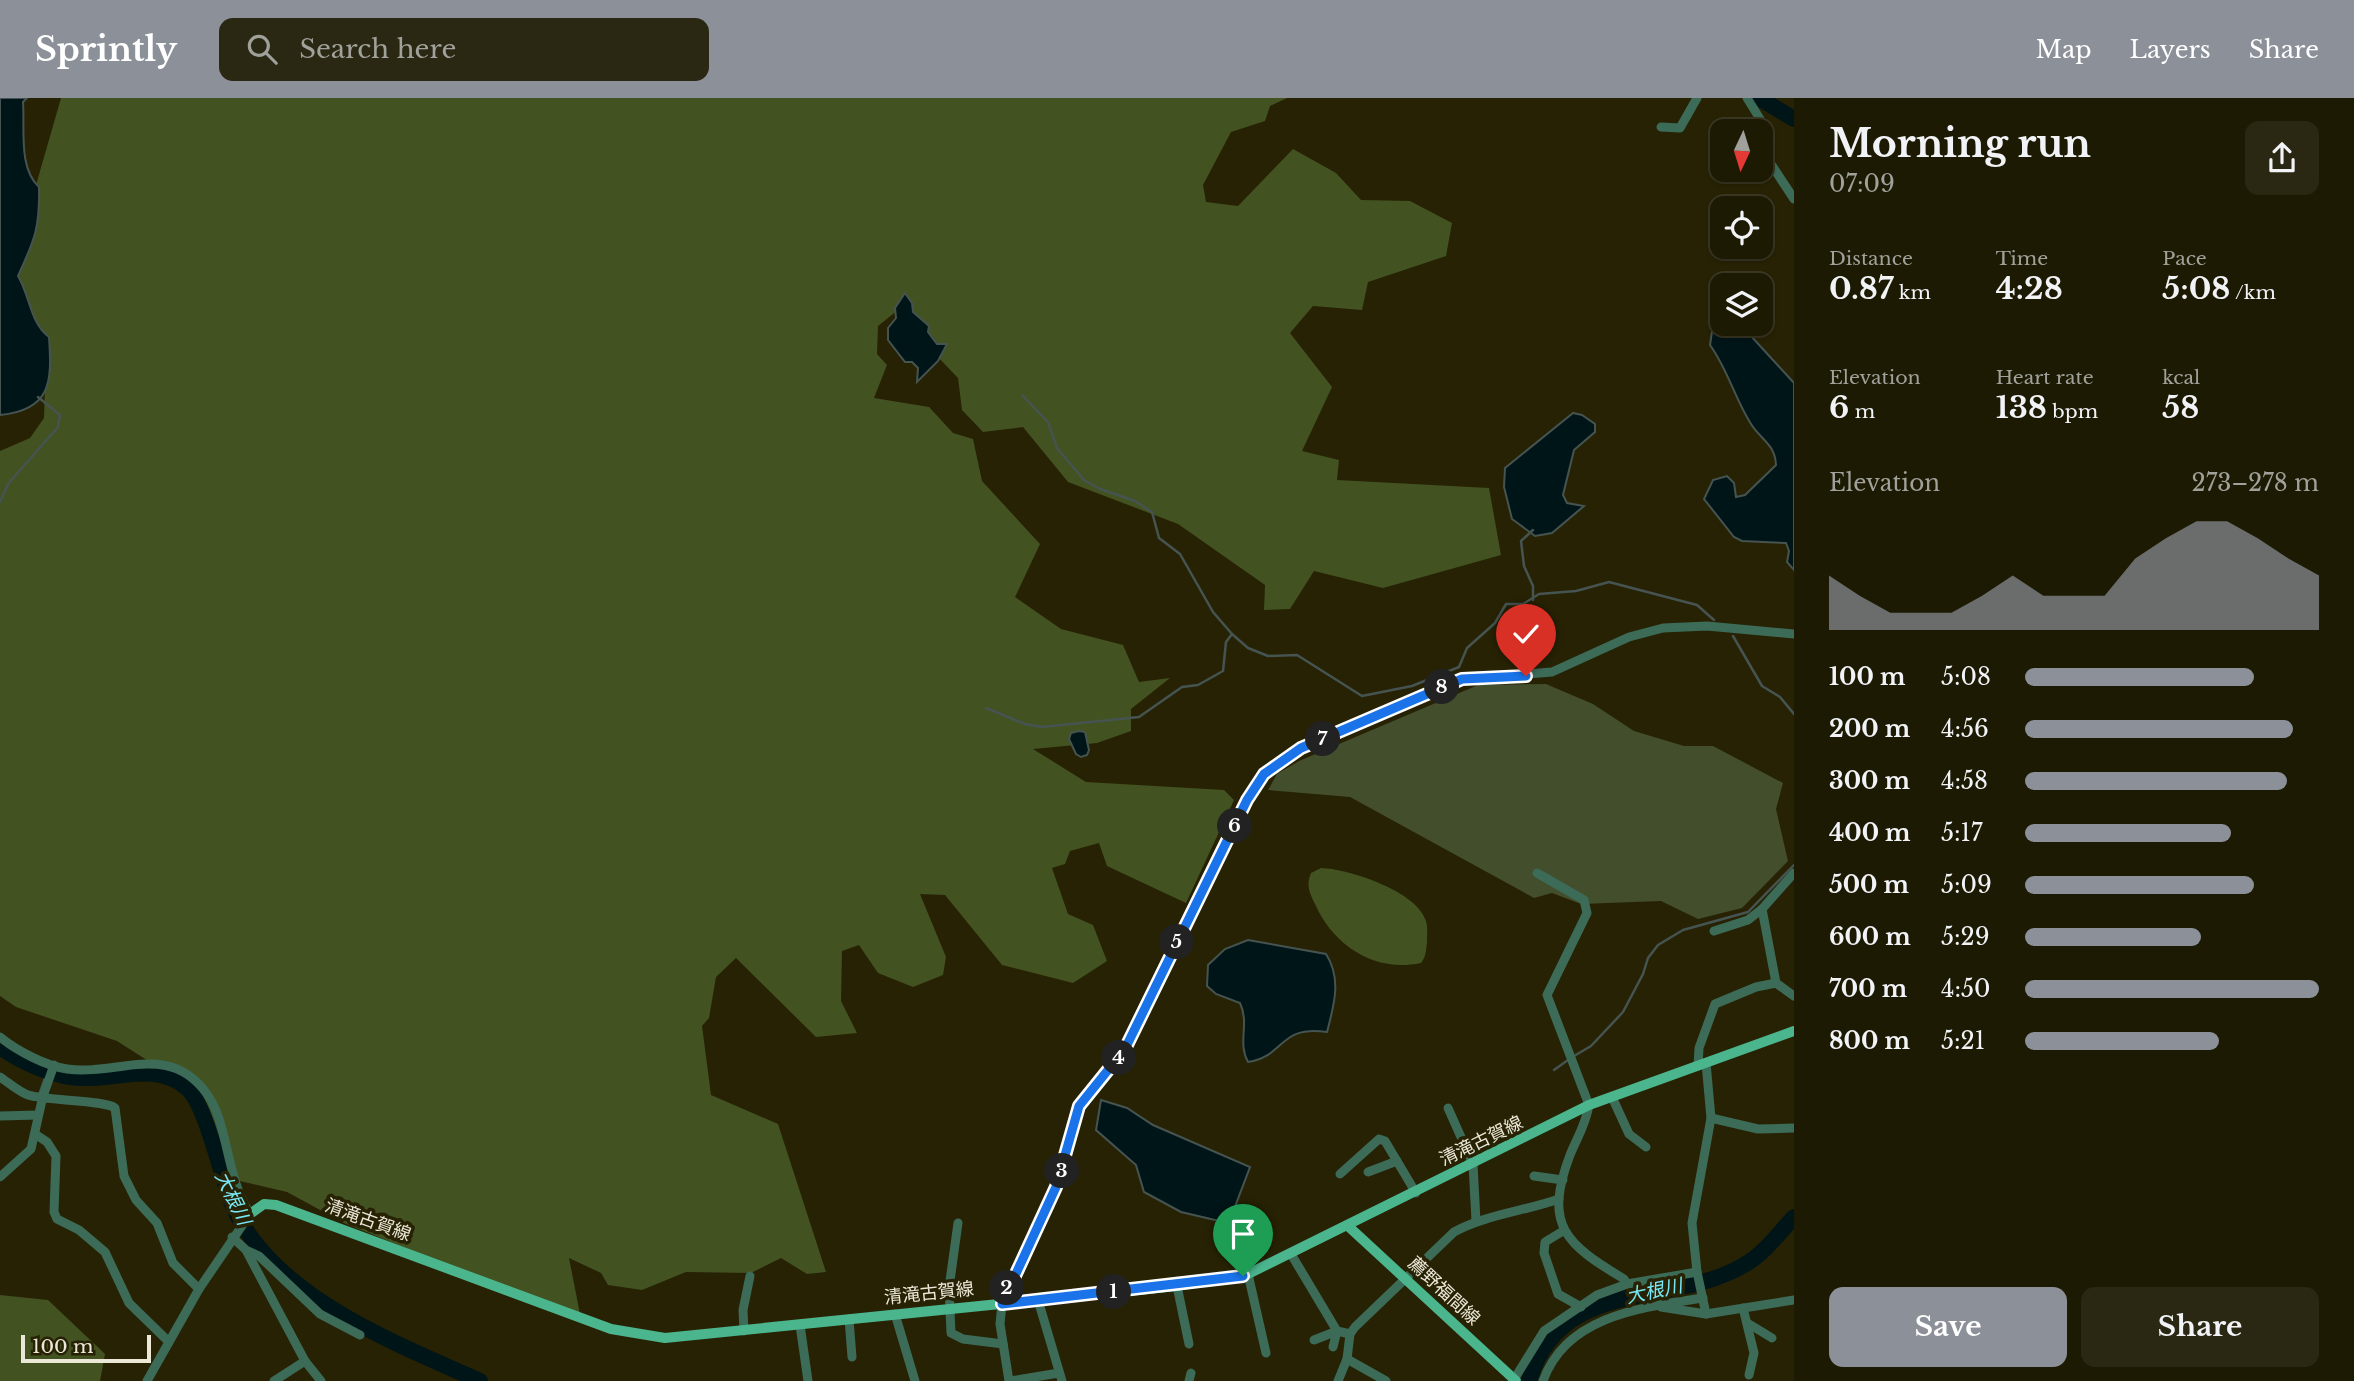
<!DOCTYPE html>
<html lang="en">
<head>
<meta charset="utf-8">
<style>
	body { margin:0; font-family:"Libre Baskerville","Noto Sans JP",serif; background:#2a2712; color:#f1f3f6; height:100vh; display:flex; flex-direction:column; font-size:26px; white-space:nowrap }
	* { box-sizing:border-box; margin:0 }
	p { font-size:23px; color:#a0a19a }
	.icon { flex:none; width:38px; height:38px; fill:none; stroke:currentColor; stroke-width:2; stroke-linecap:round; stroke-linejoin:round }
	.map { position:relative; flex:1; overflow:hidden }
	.sheet { display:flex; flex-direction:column; background:#1d1a03; width:560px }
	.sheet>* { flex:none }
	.needle { width:46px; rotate:184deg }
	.buttons { position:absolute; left:1710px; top:21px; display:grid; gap:14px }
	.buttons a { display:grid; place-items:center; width:63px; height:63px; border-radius:14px; background:#1d1a03; box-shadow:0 2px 5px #0004,0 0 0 2px #3b3825; font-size:35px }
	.scale { position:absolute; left:21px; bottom:18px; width:130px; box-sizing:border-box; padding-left:7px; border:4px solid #ebe8d7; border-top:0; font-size:19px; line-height:24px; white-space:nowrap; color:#ebe8d7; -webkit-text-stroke:5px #272204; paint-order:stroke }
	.pin { position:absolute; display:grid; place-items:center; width:60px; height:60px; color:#fff; margin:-72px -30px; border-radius:50% 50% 50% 0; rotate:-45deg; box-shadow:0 0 7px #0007 }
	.pin .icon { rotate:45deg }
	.km { position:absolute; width:35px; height:35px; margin:-18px; border-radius:50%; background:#222; color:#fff; font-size:19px; line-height:35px; text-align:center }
	.round { display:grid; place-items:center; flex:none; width:74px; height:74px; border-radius:14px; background:#2a2712 }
	.headline { display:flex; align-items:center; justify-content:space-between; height:119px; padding:0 35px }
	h1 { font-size:38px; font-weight:700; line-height:52px }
	.metrics { display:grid; grid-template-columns:repeat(3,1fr); gap:10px; height:119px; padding:7px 35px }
	.metrics div { display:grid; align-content:center }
	.metrics b { font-size:30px; font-weight:700 }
	.metrics small { font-size:19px; font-weight:400 }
	.metrics p { font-size:19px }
	.chart { height:196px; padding:14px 35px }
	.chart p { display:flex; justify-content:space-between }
	.chart svg { width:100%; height:126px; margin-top:7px; fill:#8c9099; opacity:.7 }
	.action { display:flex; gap:14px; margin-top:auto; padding:14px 35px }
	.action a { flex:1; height:80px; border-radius:14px; background:#8c9099; color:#fff; font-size:28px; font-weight:700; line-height:80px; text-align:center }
	.action a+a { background:#2a2712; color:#f1f3f6 }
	ul { padding:0 35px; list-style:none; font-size:23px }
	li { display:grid; grid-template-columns:112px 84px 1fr; align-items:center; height:52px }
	li i { height:18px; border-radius:9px; background:#8c9099 }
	header { display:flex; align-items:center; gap:42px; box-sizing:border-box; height:98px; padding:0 35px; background:#8c9099; color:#fff }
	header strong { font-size:33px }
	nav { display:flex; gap:38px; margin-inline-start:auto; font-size:24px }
	.search { width:490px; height:63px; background:#2a2712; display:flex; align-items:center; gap:18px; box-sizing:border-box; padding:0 24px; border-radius:14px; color:#a0a19a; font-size:26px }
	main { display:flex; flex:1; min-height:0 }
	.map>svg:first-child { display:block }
	.green { fill:#424e2c }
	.forest { fill:#435221 }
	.water { fill:#001518; stroke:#465451; stroke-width:2 }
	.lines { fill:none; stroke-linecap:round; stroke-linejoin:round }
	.stream { stroke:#465451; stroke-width:2.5 }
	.river { stroke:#001518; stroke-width:16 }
	.minor { stroke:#3c6b58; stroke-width:9 }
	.major { stroke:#4bb58e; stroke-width:10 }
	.route-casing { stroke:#fff; stroke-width:14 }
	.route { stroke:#1a73e8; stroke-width:9 }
	.labels { text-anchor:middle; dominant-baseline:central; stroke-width:7; stroke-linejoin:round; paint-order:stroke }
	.street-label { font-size:18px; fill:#ebe8d7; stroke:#272204 }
	.water-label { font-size:19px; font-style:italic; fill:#78e8f8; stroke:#272204 }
</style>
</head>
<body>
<header>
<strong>Sprintly</strong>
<div class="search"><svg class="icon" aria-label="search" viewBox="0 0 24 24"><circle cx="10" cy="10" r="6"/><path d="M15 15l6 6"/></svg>Search here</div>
<nav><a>Map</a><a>Layers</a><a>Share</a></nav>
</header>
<main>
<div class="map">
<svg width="1794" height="1283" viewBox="0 0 1794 1283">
	<rect width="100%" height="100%" fill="#272204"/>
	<!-- green -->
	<polygon class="green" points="1546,586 1593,606 1634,633 1684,648 1713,648 1783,685 1776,711 1788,763 1742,810 1698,821 1661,803 1581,806 1552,795 1534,800 1350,699 1268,692 1277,676 1299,663 1478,587"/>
	<!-- forest -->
	<g class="forest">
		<polygon points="61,0 1287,0 1270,8 1265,23 1231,34 1203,87 1206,104 1238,108 1293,51 1336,75 1361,102 1410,103 1452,125 1446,158 1368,184 1362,212 1313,208 1290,235 1332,289 1302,353 1339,362 1337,382 1489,390 1501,457 1383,490 1314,473 1290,511 1264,512 1265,487 1178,426 1068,384 1023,329 983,334 962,312 958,280 910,230 898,212 878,228 877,256 887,267 874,300 929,309 953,335 973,341 982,383 1040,446 1015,499 1061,531 1123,547 1139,584 1170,580 1131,611 1131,633 1097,645 1033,651 1086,684 1224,692 1234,702 1186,805 1107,768 1099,745 1070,753 1065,766 1052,770 1068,816 1093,827 1107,863 1073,885 1002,867 945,797 920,796 946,859 943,877 913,889 878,875 859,847 842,853 841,903 857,935 816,939 736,860 716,879 709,920 702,928 711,997 778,1026 826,1174 807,1176 781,1160 751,1175 686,1174 642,1192 608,1187 601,1175 569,1160 581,1221 344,1125 287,1094 227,1080 198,995 117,943 16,909 0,898 0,353 30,340 44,320 46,255 7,188"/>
		<path d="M 1321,770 C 1349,771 1417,793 1426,823 C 1428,829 1427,838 1427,845 C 1426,852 1426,859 1421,865 C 1374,875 1333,847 1315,806 C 1309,794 1306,787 1311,775 Z"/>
		<polygon points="0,1197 48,1202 105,1256 100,1283 0,1283"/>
	</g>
	<!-- water -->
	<g class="water">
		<path d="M 0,0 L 27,0 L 23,4 C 25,30 18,70 39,89 C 40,129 35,141 18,178 C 30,198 30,225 49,239 C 52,283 52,312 0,317 Z"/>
		<polygon points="905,195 912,205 913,214 929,228 928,234 937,246 947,246 938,263 917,284 918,270 912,264 905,264 888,242 888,230 896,220 895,210"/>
		<path d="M 1718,213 L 1722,214 L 1722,226 L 1740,226 L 1794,285 L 1794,472 L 1787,464 L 1789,453 L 1786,445 L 1742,443 L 1734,439 L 1704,401 L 1713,382 L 1727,378 L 1734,385 L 1736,399 L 1745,397 L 1776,367 C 1775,346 1761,342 1751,326 C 1735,301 1728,272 1710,247 L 1714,220 Z"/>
		<polygon points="1573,315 1582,317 1595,326 1595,334 1574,352 1563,397 1567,405 1584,408 1552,435 1535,438 1512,421 1504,389 1505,370"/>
		<polygon points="1079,633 1085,634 1089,652 1087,657 1081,659 1076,656 1069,641 1071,635"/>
		<path d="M 1248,842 L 1326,856 C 1342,881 1334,907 1327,934 C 1278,927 1286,958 1248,964 C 1237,944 1250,926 1240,905 L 1216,896 L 1207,888 L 1208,867 L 1225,851 Z"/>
		<polygon points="1101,1002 1127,1010 1153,1027 1250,1069 1233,1114 1232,1126 1181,1114 1144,1094 1136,1067 1096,1032"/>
	</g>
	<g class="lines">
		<!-- stream -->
		<g class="stream">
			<polyline points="1022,297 1048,324 1057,350 1084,382 1100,391 1135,403 1152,414 1159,440 1180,456 1213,514 1232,536 1248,550 1268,558 1297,557 1362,598 1412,588 1459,569 1467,550 1495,525 1506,506 1523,506 1539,496 1576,493 1609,484 1697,507 1714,522"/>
			<polyline points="0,404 8,386 58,329 60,317 38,299"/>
			<polyline points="1533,502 1533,488 1524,468 1521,443 1533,432"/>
			<polyline points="1733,538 1762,588 1780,599 1794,616"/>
			<polyline points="986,610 1025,626 1042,629 1139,619 1182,589 1198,587 1223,573 1226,544 1232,536"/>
			<polyline points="1574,958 1591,948 1623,914 1643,876 1648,860 1658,847 1683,832 1748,814 1794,767"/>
			<polyline points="1554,972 1568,962"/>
			<polyline points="39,997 45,980"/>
		</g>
		<!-- river -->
		<g class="river">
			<polyline points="1759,0 1794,21"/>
			<path d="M 0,949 C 23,965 56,980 84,980 C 120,981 156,964 187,990 C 207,1007 222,1085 235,1113 C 277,1200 397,1246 480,1283"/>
			<path d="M 1529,1283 C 1560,1177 1673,1210 1744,1167 C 1764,1156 1779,1135 1794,1119"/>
		</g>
		<!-- minor -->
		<g class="minor">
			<polyline points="1747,0 1760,21 1765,57 1794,101"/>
			<polyline points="1661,29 1680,30 1697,0"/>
			<path d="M 1537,775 L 1584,802 L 1587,815 L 1547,897 L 1589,1007 C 1586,1026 1577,1040 1570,1057 C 1543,1128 1566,1146 1624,1181 L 1627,1186"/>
			<polyline points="1794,775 1762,811 1776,885 1794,898"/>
			<polyline points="1714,833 1748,822 1762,811"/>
			<path d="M 0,939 C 17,953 46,968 67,971 C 118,978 169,943 207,996 C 229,1027 225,1077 250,1116 L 199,1191 L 147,1283"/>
			<polyline points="1706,965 1711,1020 1692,1125 1697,1174 1706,1216"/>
			<polyline points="1698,968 1699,950 1715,906 1756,889 1776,885"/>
			<path d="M 0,979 C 9,985 19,994 28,997 C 47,1003 105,1002 115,1010 L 124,1078 L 136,1102 L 157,1125 L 173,1165 L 199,1191"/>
			<polyline points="1612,999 1629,1036 1646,1049"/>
			<polyline points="1448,1010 1473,1066 1476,1123"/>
			<polyline points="0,1018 38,1017"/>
			<polyline points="1711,1020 1758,1031 1794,1030"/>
			<polyline points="35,1036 47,1044 56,1058 54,1114 57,1121 79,1132 105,1154 129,1205 169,1244"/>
			<polyline points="1368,1074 1397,1063"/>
			<polyline points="1340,1076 1379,1041 1385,1043 1416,1095"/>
			<polyline points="1534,1078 1563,1082"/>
			<polyline points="0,1079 31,1051 43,998 54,967"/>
			<polyline points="958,1125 949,1190 951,1235 963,1241 1003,1246"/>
			<polyline points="1563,1133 1545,1144 1544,1155 1558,1196 1581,1209"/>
			<polyline points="232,1139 246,1152 259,1158 320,1216 360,1237"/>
			<polyline points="247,1154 305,1263 321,1283"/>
			<polyline points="1291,1156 1337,1233 1350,1236"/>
			<polyline points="1248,1176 1266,1255"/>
			<polyline points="1177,1188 1189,1246"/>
			<polyline points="1038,1202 1062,1283"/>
			<polyline points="1661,1209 1706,1216 1794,1202"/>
			<polyline points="1743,1210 1754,1255 1749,1277"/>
			<polyline points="895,1216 915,1283"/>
			<polyline points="849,1221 852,1259"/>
			<polyline points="1749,1226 1772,1240"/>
			<polyline points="800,1227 808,1283"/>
			<polyline points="744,1233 743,1212 750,1178"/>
			<polyline points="1314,1242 1337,1233"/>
			<polyline points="1333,1249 1337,1233"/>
			<polyline points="1347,1261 1386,1283"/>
			<polyline points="274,1283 305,1263"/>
			<polyline points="1009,1283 1000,1226 1002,1206 1056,1089 1074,1019 1079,1008 1125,951 1247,702 1264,676 1284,659 1462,581 1552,574 1629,539 1663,530 1707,528 1794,536"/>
			<polyline points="1010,1283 1059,1275"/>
			<polyline points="1189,1283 1191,1275"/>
			<path d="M 1338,1283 L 1347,1261 L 1350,1236 L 1355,1229 L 1454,1134 C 1485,1117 1525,1113 1559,1101"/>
			<polyline points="1513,1283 1544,1233 1597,1197 1627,1186 1697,1174"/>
			<path d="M 1543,1283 C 1566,1217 1644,1209 1703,1200"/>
		</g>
		<!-- major -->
		<g class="major">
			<polyline points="250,1116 264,1106 276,1107 611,1231 665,1240 1177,1188 1248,1176 1589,1007 1794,933"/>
			<polyline points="1348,1128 1516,1283"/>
		</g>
	</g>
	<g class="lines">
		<defs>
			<polyline id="route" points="1243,1178 1002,1206 1056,1089 1079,1008 1125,951 1247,702 1264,676 1301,650 1462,581 1526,578"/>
		</defs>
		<!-- route casing -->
		<use href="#route" class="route-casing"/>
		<!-- route -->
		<use href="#route" class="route"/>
	</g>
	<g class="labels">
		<!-- street labels -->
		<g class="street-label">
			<text transform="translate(1481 1043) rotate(-26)">清滝古賀線</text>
			<text transform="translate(368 1122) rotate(20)">清滝古賀線</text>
			<text transform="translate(1444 1193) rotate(43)">薦野福間線</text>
			<text transform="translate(929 1195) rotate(-6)">清滝古賀線</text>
		</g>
		<!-- water labels -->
		<g class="water-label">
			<text transform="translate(233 1100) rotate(64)">大根川</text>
			<text transform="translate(1654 1193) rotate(-12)">大根川</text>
		</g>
	</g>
</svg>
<div class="buttons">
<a><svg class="needle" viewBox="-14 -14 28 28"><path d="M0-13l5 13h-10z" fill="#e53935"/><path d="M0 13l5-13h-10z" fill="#a0a19a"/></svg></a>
<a><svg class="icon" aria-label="locate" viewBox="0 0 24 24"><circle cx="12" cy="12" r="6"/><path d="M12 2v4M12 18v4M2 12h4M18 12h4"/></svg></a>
<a><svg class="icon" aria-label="layers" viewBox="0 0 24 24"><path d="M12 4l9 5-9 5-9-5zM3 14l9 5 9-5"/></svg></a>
</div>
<div class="scale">100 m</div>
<div class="pin" style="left:1243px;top:1178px;background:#1e9e55"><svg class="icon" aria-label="arrive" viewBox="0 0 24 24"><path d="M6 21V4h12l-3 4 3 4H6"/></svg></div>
<div class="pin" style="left:1526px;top:578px;background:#d93025"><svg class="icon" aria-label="check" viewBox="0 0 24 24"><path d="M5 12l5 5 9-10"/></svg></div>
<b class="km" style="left:1114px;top:1194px">1</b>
<b class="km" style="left:1007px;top:1190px">2</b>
<b class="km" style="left:1062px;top:1073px">3</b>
<b class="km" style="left:1119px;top:960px">4</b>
<b class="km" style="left:1177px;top:844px">5</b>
<b class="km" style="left:1235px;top:728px">6</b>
<b class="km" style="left:1323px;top:641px">7</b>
<b class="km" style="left:1442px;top:589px">8</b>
</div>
<section class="sheet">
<div class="headline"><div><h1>Morning run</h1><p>07:09</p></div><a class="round"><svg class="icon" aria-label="share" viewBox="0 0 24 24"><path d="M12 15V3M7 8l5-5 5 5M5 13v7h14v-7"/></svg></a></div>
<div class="metrics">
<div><p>Distance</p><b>0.87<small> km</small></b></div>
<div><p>Time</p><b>4:28</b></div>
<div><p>Pace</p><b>5:08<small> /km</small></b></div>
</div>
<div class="metrics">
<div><p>Elevation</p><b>6<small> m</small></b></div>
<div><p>Heart rate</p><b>138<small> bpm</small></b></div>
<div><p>kcal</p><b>58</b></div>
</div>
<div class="chart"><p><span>Elevation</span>273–278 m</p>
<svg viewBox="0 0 160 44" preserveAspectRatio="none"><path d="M0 44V25L10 32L20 38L30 38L40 38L50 32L60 25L70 32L80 32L90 32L100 19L110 12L120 6L130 6L140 12L150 19L160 25V44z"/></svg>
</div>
<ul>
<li><b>100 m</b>5:08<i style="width:78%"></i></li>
<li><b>200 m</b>4:56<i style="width:91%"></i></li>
<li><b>300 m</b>4:58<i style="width:89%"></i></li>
<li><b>400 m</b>5:17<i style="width:70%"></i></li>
<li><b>500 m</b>5:09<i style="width:78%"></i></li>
<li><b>600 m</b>5:29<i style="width:60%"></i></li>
<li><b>700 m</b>4:50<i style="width:100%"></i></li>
<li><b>800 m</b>5:21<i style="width:66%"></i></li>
</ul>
<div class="action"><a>Save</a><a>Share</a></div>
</section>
</main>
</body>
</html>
